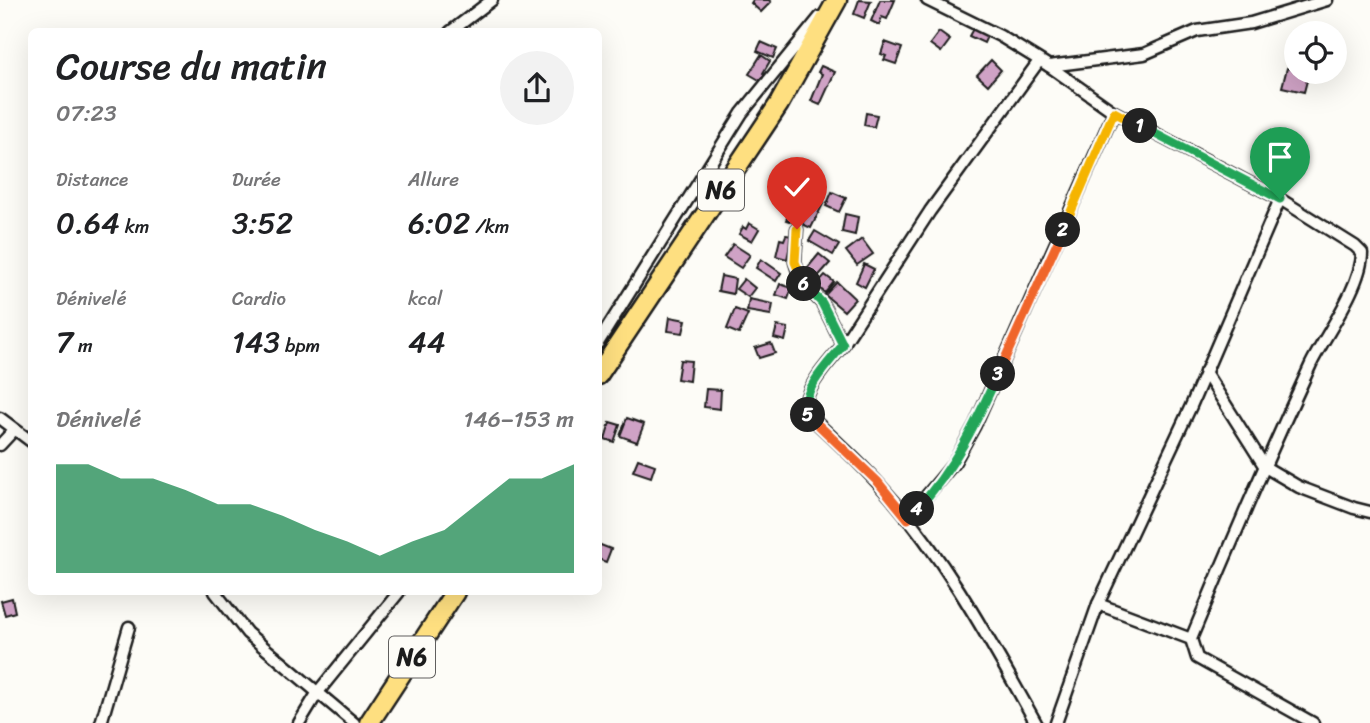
<!DOCTYPE html>
<html lang="fr">
<head>
<meta charset="utf-8">
<style>
	body { margin:0; font-family:Sriracha,sans-serif; background:#f2f2f2; color:#202124; height:100vh; display:flex; flex-direction:column; font-size:26px; white-space:nowrap }
	* { box-sizing:border-box; margin:0 }
	p { font-size:23px; color:#757577 }
	.icon { flex:none; width:38px; height:38px; fill:none; stroke:currentColor; stroke-width:2; stroke-linecap:round; stroke-linejoin:round }
	.map { position:relative; flex:1; overflow:hidden }
	.sheet { position:absolute; left:28px; top:28px; width:574px; height:567px; display:flex; flex-direction:column; background:#fff; border-radius:10px; box-shadow:0 7px 28px #0002 }
	.sheet>* { flex:none }
	.buttons { position:absolute; left:1284px; top:21px; display:grid; gap:14px }
	.buttons a { display:grid; place-items:center; width:63px; height:63px; border-radius:50%; background:#fff; box-shadow:0 7px 28px #0002; font-size:35px }
	.pin { position:absolute; display:grid; place-items:center; width:60px; height:60px; color:#fff; margin:-72px -30px; border-radius:50% 50% 50% 0; rotate:-45deg; box-shadow:0 0 7px #0007 }
	.pin .icon { rotate:45deg }
	.km { position:absolute; width:35px; height:35px; margin:-18px; border-radius:50%; background:#222; color:#fff; font-size:19px; line-height:35px; text-align:center }
	.round { display:grid; place-items:center; flex:none; width:74px; height:74px; border-radius:37px; background:#f2f2f2 }
	.summary { display:flex; align-items:center; justify-content:space-between; height:119px; padding:0 28px }
	h1 { font-size:38px; font-weight:600; line-height:52px }
	.metrics { display:grid; grid-template-columns:repeat(3,1fr); gap:10px; height:119px; padding:7px 28px }
	.metrics div { display:grid; align-content:center }
	.metrics b { font-size:30px; font-weight:600 }
	.metrics small { font-size:19px; font-weight:400 }
	.metrics p { font-size:19px }
	.chart { height:196px; padding:14px 28px }
	.chart p { display:flex; justify-content:space-between }
	.chart svg { width:100%; height:126px; margin-top:7px; fill:#0b8043; opacity:.7 }
	.map>svg:first-child { display:block }
	.building { fill:#cfa2c5; stroke:#1c1c1c; stroke-width:2 }
	.lines { fill:none; stroke-linecap:round; stroke-linejoin:round }
	.street-casing { stroke:#1c1c1c; stroke-width:15 }
	.highway-casing { stroke:#1c1c1c; stroke-width:23 }
	.street { stroke:#fdfcf7; stroke-width:10 }
	.highway { stroke:#fedf80; stroke-width:18 }
	.split-1-casing { stroke:#fff; stroke-width:14 }
	.split-2-casing { stroke:#fff; stroke-width:14 }
	.split-3-casing { stroke:#fff; stroke-width:14 }
	.split-4-casing { stroke:#fff; stroke-width:14 }
	.split-5-casing { stroke:#fff; stroke-width:14 }
	.split-6-casing { stroke:#fff; stroke-width:14 }
	.split-7-casing { stroke:#fff; stroke-width:14 }
	.split-1 { stroke:#22a559; stroke-width:9 }
	.split-2 { stroke:#f5b400; stroke-width:9 }
	.split-3 { stroke:#f0652b; stroke-width:9 }
	.split-4 { stroke:#22a559; stroke-width:9 }
	.split-5 { stroke:#f0652b; stroke-width:9 }
	.split-6 { stroke:#22a559; stroke-width:9 }
	.split-7 { stroke:#f5b400; stroke-width:9 }
	.labels { text-anchor:middle; dominant-baseline:central; stroke-width:6; stroke-linejoin:round; paint-order:stroke }
	.shield { fill:#fdfcf7; stroke:#605f5e; stroke-width:2 }
	.shield-label { font-size:24px; font-weight:bold; fill:#1c1c1c }
</style>
</head>
<body>
<div class="map">
<svg width="1370" height="723" viewBox="0 0 1370 723">
	<rect width="100%" height="100%" fill="#fdfcf7"/>
	<filter id="ink" filterUnits="userSpaceOnUse"><feTurbulence type="fractalNoise" baseFrequency=".0143" numOctaves="2"/><feDisplacementMap in="SourceGraphic" scale="14" xChannelSelector="R" yChannelSelector="G"/><feConvolveMatrix kernelMatrix="1 2 1 2 8 2 1 2 1" color-interpolation-filters="sRGB"/></filter>
	<g filter="url(#ink)">
		<!-- building -->
		<g class="building">
			<polygon points="753,0 769,0 771,2 761,12 751,3"/>
			<polygon points="859,0 871,1 864,18 854,14"/>
			<polygon points="880,0 895,0 887,19 882,17 879,25 871,21"/>
			<polygon points="975,25 989,32 984,43 969,36"/>
			<polygon points="939,32 950,40 941,52 930,44"/>
			<polygon points="761,42 777,49 773,58 757,51"/>
			<polygon points="885,42 902,48 896,64 884,60 886,56 881,54"/>
			<polygon points="761,55 770,61 763,73 765,75 761,81 749,74"/>
			<polygon points="991,60 1001,70 988,85 977,75"/>
			<polygon points="821,66 835,72 820,105 811,101 822,74 818,72"/>
			<polygon points="1287,68 1309,73 1304,92 1282,87"/>
			<polygon points="866,113 877,115 874,127 864,125"/>
			<polygon points="794,161 812,164 809,179 791,175"/>
			<polygon points="832,192 846,198 839,212 826,206"/>
			<polygon points="796,198 804,202 795,223 786,220"/>
			<polygon points="815,198 824,202 811,228 802,224"/>
			<polygon points="845,214 858,217 855,235 842,232"/>
			<polygon points="749,223 759,229 752,241 739,234 743,227 746,229"/>
			<polygon points="815,231 839,245 833,255 809,241"/>
			<polygon points="786,235 792,236 787,259 776,256 780,239 784,240"/>
			<polygon points="862,239 873,254 857,265 846,251"/>
			<polygon points="733,244 750,255 741,268 724,257"/>
			<polygon points="819,254 830,263 814,281 804,272"/>
			<polygon points="761,259 781,273 776,281 756,268"/>
			<polygon points="864,264 874,269 865,287 856,282"/>
			<polygon points="825,275 834,282 825,293 816,285"/>
			<polygon points="721,276 735,279 733,294 718,291"/>
			<polygon points="744,279 755,288 748,297 736,289"/>
			<polygon points="837,282 855,299 844,311 825,295"/>
			<polygon points="780,284 792,288 788,299 776,295"/>
			<polygon points="749,299 773,304 771,315 747,311"/>
			<polygon points="735,309 748,314 739,334 727,329"/>
			<polygon points="670,317 686,320 683,333 668,331"/>
			<polygon points="777,326 788,328 785,341 774,338"/>
			<polygon points="771,343 775,353 759,358 755,348"/>
			<polygon points="680,360 691,361 689,381 677,379"/>
			<polygon points="706,389 721,390 720,409 704,407"/>
			<polygon points="627,418 644,424 637,442 620,436"/>
			<polygon points="610,422 620,425 614,442 605,439"/>
			<polygon points="638,459 655,465 651,477 633,471"/>
			<polygon points="598,544 611,549 606,562 598,559"/>
			<polygon points="12,598 15,612 5,615 1,601"/>
		</g>
		<g class="lines">
			<defs>
				<g id="street">
					<polyline points="927,0 1000,36 1049,66 1114,112 1280,199 1191,406 1098,604 1056,723"/>
					<polyline points="450,32 492,0"/>
					<polyline points="1049,66 1144,54 1197,31 1251,23 1327,0"/>
					<path d="M 1280,199 L 1355,246 L 1362,253 C 1362,285 1326,334 1311,364 C 1269,455 1229,547 1191,639 L 1197,658 L 1313,723"/>
					<path d="M 797,229 L 795,262 L 801,281 L 822,303 L 843,345 C 827,365 806,385 804,411 C 829,434 854,457 877,482 C 943,553 989,639 1036,723"/>
					<polyline points="598,343 742,113 820,17"/>
					<polyline points="843,345 930,211 1039,61"/>
					<polyline points="1205,372 1265,467 1299,487 1354,508 1370,512"/>
					<polyline points="0,418 32,442"/>
					<polyline points="0,445 14,430"/>
					<polyline points="907,519 954,463 975,425 1114,112"/>
					<polyline points="215,592 247,633 354,723"/>
					<polyline points="1098,604 1191,639"/>
					<polyline points="101,723 129,627"/>
					<polyline points="299,723 318,692 399,592"/>
				</g>
				<g id="highway">
					<polyline points="598,375 779,104 837,0"/>
					<polyline points="369,723 455,592"/>
				</g>
			</defs>
			<!-- street casing -->
			<use href="#street" class="street-casing"/>
			<!-- highway casing -->
			<use href="#highway" class="highway-casing"/>
			<!-- street -->
			<use href="#street" class="street"/>
			<!-- highway -->
			<use href="#highway" class="highway"/>
		</g>
	</g>
	<g class="lines" filter="url(#ink)">
		<defs>
			<polyline id="split-1" points="1140,126 1280,199"/>
			<polyline id="split-2" points="1063,230 1114,112 1140,126"/>
			<polyline id="split-3" points="998,374 1063,230"/>
			<path id="split-4" d="M 917,509 C 954,469 976,423 998,374"/>
			<polyline id="split-5" points="808,415 878,482 908,519 917,509"/>
			<path id="split-6" d="M 804,284 L 822,303 L 843,345 C 827,365 806,385 804,411 L 808,415"/>
			<polyline id="split-7" points="797,229 795,262 804,284"/>
		</defs>
		<!-- split-1 casing -->
		<use href="#split-1" class="split-1-casing"/>
		<!-- split-2 casing -->
		<use href="#split-2" class="split-2-casing"/>
		<!-- split-3 casing -->
		<use href="#split-3" class="split-3-casing"/>
		<!-- split-4 casing -->
		<use href="#split-4" class="split-4-casing"/>
		<!-- split-5 casing -->
		<use href="#split-5" class="split-5-casing"/>
		<!-- split-6 casing -->
		<use href="#split-6" class="split-6-casing"/>
		<!-- split-7 casing -->
		<use href="#split-7" class="split-7-casing"/>
		<!-- split-1 -->
		<use href="#split-1" class="split-1"/>
		<!-- split-2 -->
		<use href="#split-2" class="split-2"/>
		<!-- split-3 -->
		<use href="#split-3" class="split-3"/>
		<!-- split-4 -->
		<use href="#split-4" class="split-4"/>
		<!-- split-5 -->
		<use href="#split-5" class="split-5"/>
		<!-- split-6 -->
		<use href="#split-6" class="split-6"/>
		<!-- split-7 -->
		<use href="#split-7" class="split-7"/>
	</g>
	<g class="labels">
		<!-- shield labels -->
		<g class="shield">
			<rect x="698" y="169.5" width="46" height="41" rx="5"/>
			<rect x="389" y="636.5" width="46" height="41" rx="5"/>
		</g>
		<g class="shield-label">
			<text x="721" y="190">N6</text>
			<text x="412" y="657">N6</text>
		</g>
	</g>
</svg>
<div class="buttons">
<a><svg class="icon" aria-label="locate" viewBox="0 0 24 24"><circle cx="12" cy="12" r="6"/><path d="M12 2v4M12 18v4M2 12h4M18 12h4"/></svg></a>
</div>
<div class="pin" style="left:1280px;top:199px;background:#1e9e55"><svg class="icon" aria-label="arrive" viewBox="0 0 24 24"><path d="M6 21V4h12l-3 4 3 4H6"/></svg></div>
<div class="pin" style="left:797px;top:229px;background:#d93025"><svg class="icon" aria-label="check" viewBox="0 0 24 24"><path d="M5 12l5 5 9-10"/></svg></div>
<b class="km" style="left:1140px;top:126px">1</b>
<b class="km" style="left:1063px;top:230px">2</b>
<b class="km" style="left:998px;top:374px">3</b>
<b class="km" style="left:917px;top:509px">4</b>
<b class="km" style="left:808px;top:415px">5</b>
<b class="km" style="left:804px;top:284px">6</b>
<section class="sheet">
<div class="summary"><div><h1>Course du matin</h1><p>07:23</p></div><a class="round"><svg class="icon" aria-label="share" viewBox="0 0 24 24"><path d="M12 15V3M7 8l5-5 5 5M5 13v7h14v-7"/></svg></a></div>
<div class="metrics">
<div><p>Distance</p><b>0.64<small> km</small></b></div>
<div><p>Durée</p><b>3:52</b></div>
<div><p>Allure</p><b>6:02<small> /km</small></b></div>
</div>
<div class="metrics">
<div><p>Dénivelé</p><b>7<small> m</small></b></div>
<div><p>Cardio</p><b>143<small> bpm</small></b></div>
<div><p>kcal</p><b>44</b></div>
</div>
<div class="chart"><p><span>Dénivelé</span>146–153 m</p>
<svg viewBox="0 0 160 44" preserveAspectRatio="none"><path d="M0 44V6L10 6L20 11L30 11L40 15L50 20L60 20L70 24L80 29L90 33L100 38L110 33L120 29L130 20L140 11L150 11L160 6V44z"/></svg>
</div>
</section>
</div>
</body>
</html>
